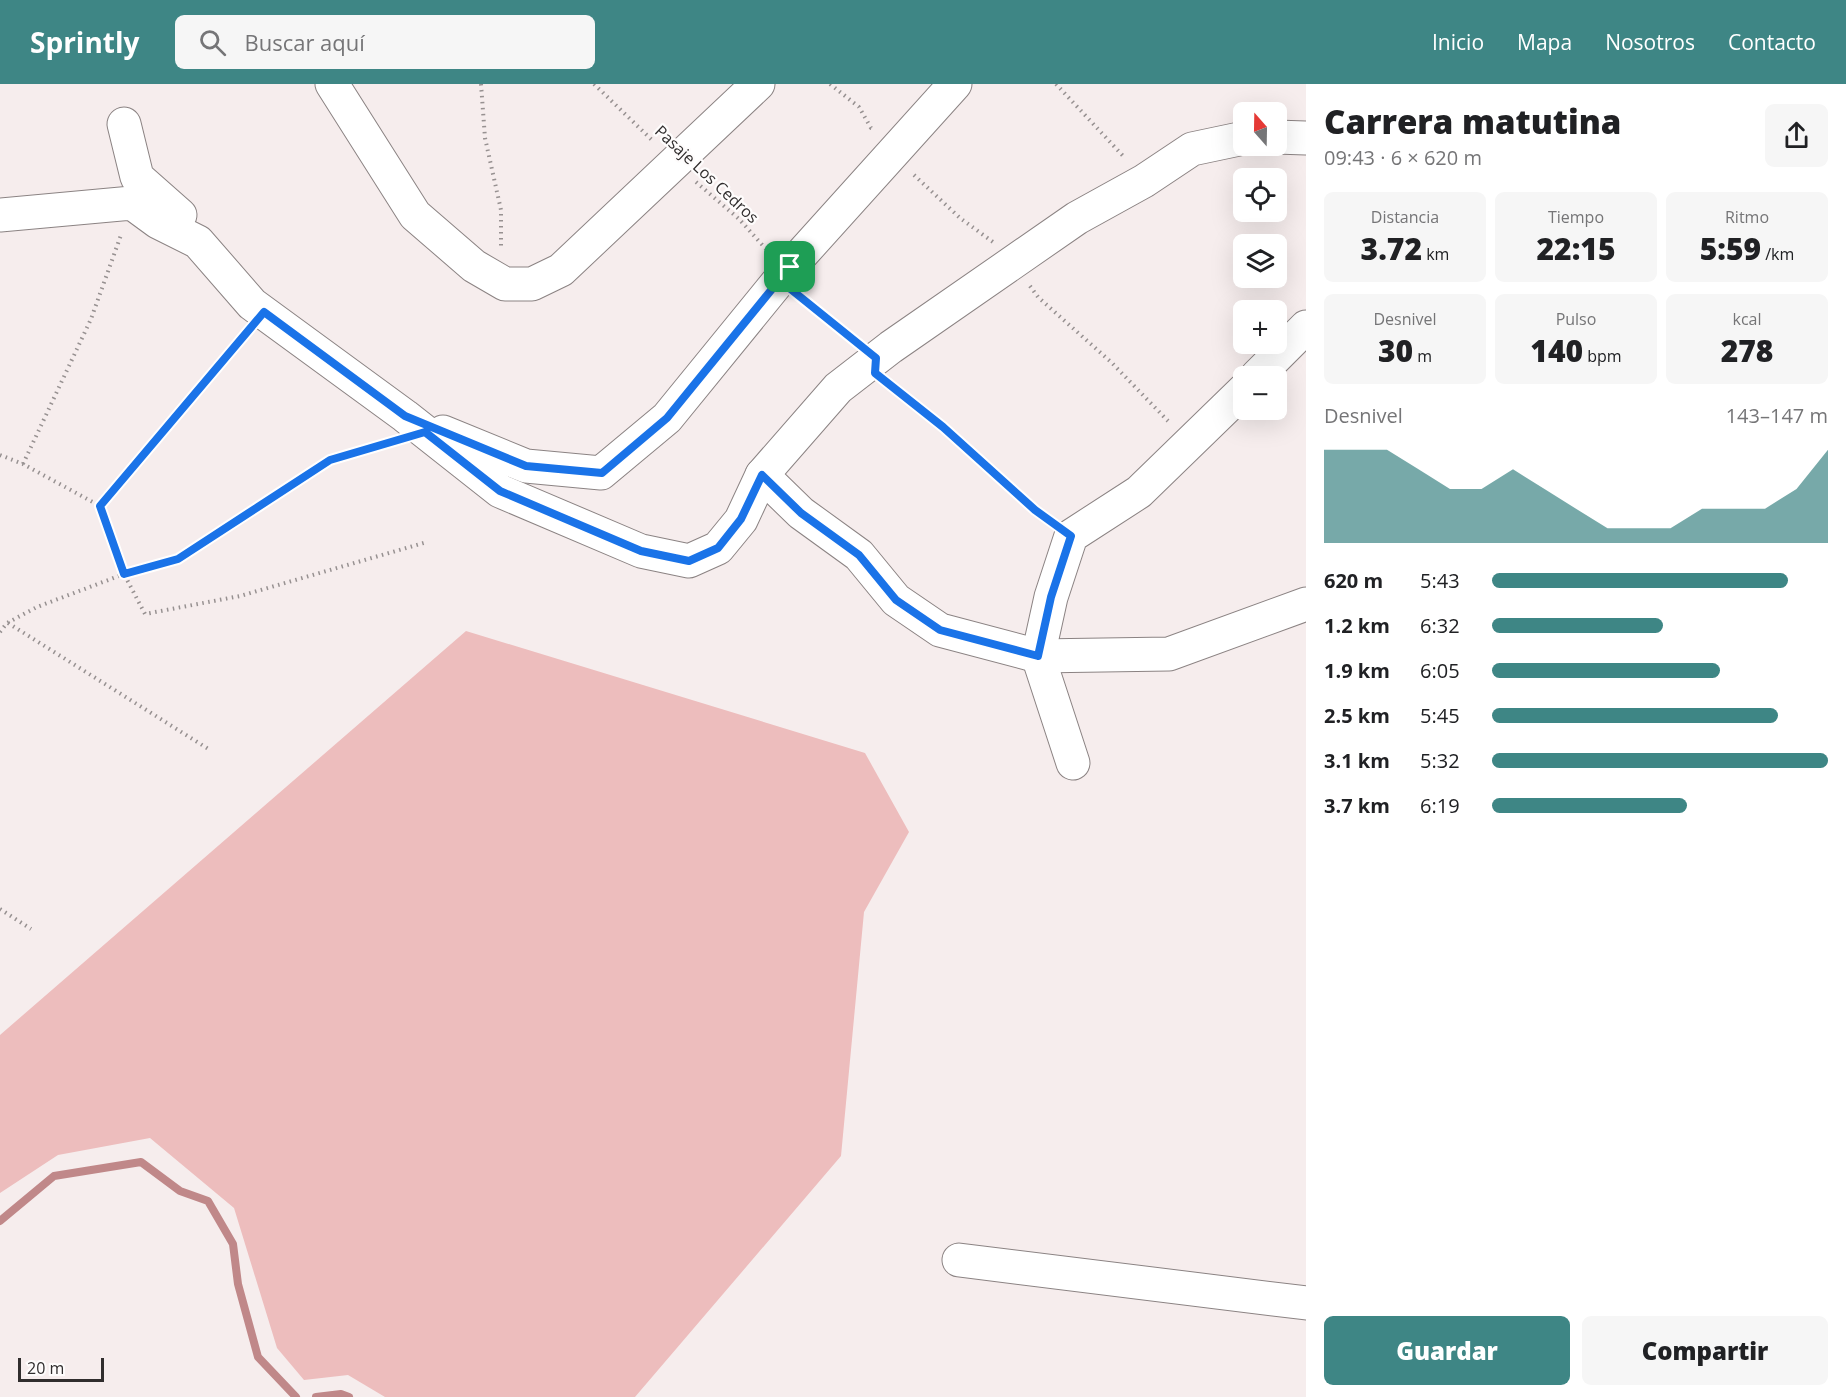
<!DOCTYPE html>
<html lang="es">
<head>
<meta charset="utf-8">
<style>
	body { margin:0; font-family:"Open Sans",sans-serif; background:#f6f6f6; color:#202124; height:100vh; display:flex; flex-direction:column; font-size:22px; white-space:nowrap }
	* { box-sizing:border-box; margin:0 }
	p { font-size:20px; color:#757577 }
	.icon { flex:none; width:33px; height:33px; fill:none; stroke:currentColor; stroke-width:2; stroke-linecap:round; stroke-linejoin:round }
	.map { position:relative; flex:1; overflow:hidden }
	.panel { display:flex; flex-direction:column; background:#fff; width:540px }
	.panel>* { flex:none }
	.needle { width:39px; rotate:340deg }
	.fabs { position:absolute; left:1233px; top:18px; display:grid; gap:12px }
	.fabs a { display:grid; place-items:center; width:54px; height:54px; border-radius:9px; background:#fff; box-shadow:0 6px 24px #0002; font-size:30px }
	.scale { position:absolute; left:18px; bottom:15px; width:86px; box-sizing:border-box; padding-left:6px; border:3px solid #302d2d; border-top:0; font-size:16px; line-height:21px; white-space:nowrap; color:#302d2d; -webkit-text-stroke:4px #fefcfc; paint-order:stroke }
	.pin { position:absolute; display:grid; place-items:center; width:51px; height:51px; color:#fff; margin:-26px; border-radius:12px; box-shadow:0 3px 9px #0006 }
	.round { display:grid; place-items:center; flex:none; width:63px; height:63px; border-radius:9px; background:#f6f6f6 }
	.summary { display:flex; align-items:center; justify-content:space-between; height:102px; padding:0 18px }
	h1 { font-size:33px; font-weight:800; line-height:45px }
	.metrics { display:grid; grid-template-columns:repeat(3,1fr); gap:9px; height:102px; padding:6px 18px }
	.metrics div { display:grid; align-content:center; border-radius:9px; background:#f6f6f6; text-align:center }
	.metrics b { font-size:30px; font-weight:800 }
	.metrics small { font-size:16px; font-weight:400 }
	.metrics p { font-size:16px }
	.chart { height:168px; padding:12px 18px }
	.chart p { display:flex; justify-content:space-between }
	.chart svg { width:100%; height:108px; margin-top:6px; fill:#3e8685; opacity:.7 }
	.primary-button { display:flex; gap:12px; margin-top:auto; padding:12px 18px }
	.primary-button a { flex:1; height:69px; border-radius:9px; background:#3e8685; color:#fff; font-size:24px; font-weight:800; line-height:69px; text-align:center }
	.primary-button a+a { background:#f6f6f6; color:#202124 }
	ul { padding:0 18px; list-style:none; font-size:20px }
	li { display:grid; grid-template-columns:96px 72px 1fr; align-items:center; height:45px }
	li i { height:15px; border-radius:8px; background:#3e8685 }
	header { display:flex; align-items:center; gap:36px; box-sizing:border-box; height:84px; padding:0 30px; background:#3e8685; color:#fff }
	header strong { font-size:28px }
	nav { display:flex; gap:33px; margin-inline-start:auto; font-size:21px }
	.search { width:420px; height:54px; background:#f6f6f6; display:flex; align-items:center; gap:15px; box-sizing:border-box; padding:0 21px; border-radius:9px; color:#757577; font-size:22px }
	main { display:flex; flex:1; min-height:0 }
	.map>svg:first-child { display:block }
	.green { fill:#edbdbd }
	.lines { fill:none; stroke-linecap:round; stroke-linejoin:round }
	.stream { stroke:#c08889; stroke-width:8 }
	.minor-casing { stroke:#8b8383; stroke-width:35 }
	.path { stroke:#979191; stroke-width:4; stroke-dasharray:1.5 4.5; stroke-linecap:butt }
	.minor { stroke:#fff; stroke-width:33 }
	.route-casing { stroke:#fff; stroke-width:12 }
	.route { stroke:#1a73e8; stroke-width:8 }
	.labels { text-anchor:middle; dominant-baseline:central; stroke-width:4.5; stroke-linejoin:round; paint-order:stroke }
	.street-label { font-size:16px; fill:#302d2d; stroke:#fefcfc }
</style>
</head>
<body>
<header>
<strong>Sprintly</strong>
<div class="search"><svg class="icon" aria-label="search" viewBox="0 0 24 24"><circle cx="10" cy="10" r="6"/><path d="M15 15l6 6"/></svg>Buscar aquí</div>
<nav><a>Inicio</a><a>Mapa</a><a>Nosotros</a><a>Contacto</a></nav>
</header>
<main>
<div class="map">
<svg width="1306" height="1313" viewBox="0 0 1306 1313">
	<rect width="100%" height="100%" fill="#f6eded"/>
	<!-- green -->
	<polygon class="green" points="466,547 865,669 909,748 864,828 841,1072 635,1313 385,1313 348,1291 304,1296 277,1264 234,1124 150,1054 58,1071 0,1109 0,951"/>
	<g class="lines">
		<!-- stream -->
		<g class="stream">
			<polyline points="0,1137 54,1092 141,1078 180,1107 208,1117 233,1160 238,1200 258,1273 296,1313"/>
			<polyline points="316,1313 341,1310 349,1313"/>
		</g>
		<defs>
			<g id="minor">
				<polyline points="332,0 415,131 474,182 505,200 532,200 561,186 758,0"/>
				<polyline points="124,40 137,93 180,131"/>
				<polyline points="1276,53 1306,54"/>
				<polyline points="0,131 132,119 158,138 198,158 252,220 405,332 500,407 641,467 689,477 718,464 741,436 762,391 838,304 891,263 1077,134 1144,97 1192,65 1244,54"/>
				<polyline points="1257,292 1306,243"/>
				<polyline points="443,348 526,382 601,389 667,334 790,183 955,0"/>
				<polyline points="762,391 801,429 859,471 896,516 940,546 1038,572 1169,570 1306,520"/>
				<polyline points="1073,679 1038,572 1051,513 1071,452 1139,408 1244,306"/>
				<polyline points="959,1176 1306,1219"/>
			</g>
		</defs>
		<!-- minor casing -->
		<use href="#minor" class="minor-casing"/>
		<!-- path -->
		<g class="path">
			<polyline points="481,0 485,54 501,126 501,162"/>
			<polyline points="594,0 654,58"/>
			<polyline points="830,0 859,23 871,44 875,45"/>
			<polyline points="1056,0 1125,74"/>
			<polyline points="914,91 960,134 993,158"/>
			<polyline points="696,98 739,135 766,165"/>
			<polyline points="1030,202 1038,213 1112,279 1168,337"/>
			<polyline points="802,214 853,254"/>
			<polyline points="890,301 943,343 1048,436"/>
			<polyline points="0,371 23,380 100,422 124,490 145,530 240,512 427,458"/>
			<polyline points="23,380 91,235 121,151"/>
			<polyline points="100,422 244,252"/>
			<polyline points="8,539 210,666"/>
			<polyline points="0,548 7,539 37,523 124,490 178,475 330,377 390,359"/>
			<polyline points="0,825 31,845"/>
		</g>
		<!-- minor -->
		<use href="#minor" class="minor"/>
	</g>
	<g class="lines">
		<defs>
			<polygon id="route" points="790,183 801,190 788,203 876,274 875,289 943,343 1035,426 1071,452 1051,513 1038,572 940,546 896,516 859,471 801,429 762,391 741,435 718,464 689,477 641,467 500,407 425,348 330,376 178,475 124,490 100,422 264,228 405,332 526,382 602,389 667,334"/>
		</defs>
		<!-- route casing -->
		<use href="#route" class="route-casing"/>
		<!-- route -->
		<use href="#route" class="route"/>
	</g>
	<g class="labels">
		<!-- street labels -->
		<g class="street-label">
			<text transform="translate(707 90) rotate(43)">Pasaje Los Cedros</text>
		</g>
	</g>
</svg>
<div class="fabs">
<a><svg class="needle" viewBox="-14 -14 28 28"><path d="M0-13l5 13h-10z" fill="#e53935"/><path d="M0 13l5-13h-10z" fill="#757577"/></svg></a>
<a><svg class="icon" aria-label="locate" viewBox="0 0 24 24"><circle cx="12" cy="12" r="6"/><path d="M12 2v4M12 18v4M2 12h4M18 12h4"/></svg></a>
<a><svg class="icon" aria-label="layers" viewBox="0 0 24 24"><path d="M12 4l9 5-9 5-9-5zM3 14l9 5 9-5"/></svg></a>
<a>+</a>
<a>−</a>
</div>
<div class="scale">20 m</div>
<div class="pin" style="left:790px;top:183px;background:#1e9e55"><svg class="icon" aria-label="arrive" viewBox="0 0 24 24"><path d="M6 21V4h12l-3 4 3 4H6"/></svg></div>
</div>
<section class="panel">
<div class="summary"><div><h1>Carrera matutina</h1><p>09:43 · 6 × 620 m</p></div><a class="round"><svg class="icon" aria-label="share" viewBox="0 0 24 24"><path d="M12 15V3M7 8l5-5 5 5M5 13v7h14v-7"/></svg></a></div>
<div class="metrics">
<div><p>Distancia</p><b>3.72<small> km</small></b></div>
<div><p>Tiempo</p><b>22:15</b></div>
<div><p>Ritmo</p><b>5:59<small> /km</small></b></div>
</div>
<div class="metrics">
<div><p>Desnivel</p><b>30<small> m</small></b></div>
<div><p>Pulso</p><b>140<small> bpm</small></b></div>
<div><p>kcal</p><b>278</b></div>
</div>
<div class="chart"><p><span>Desnivel</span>143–147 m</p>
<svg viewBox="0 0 160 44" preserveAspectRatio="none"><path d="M0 44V6L10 6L20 6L30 14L40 22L50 22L60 14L70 22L80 30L90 38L100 38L110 38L120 30L130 30L140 30L150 22L160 6V44z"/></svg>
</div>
<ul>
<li><b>620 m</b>5:43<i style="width:88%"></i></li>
<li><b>1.2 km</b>6:32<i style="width:51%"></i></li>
<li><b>1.9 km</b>6:05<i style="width:68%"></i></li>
<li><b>2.5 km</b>5:45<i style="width:85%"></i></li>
<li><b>3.1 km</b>5:32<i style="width:100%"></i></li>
<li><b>3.7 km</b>6:19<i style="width:58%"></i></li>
</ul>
<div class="primary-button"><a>Guardar</a><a>Compartir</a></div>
</section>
</main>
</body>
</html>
